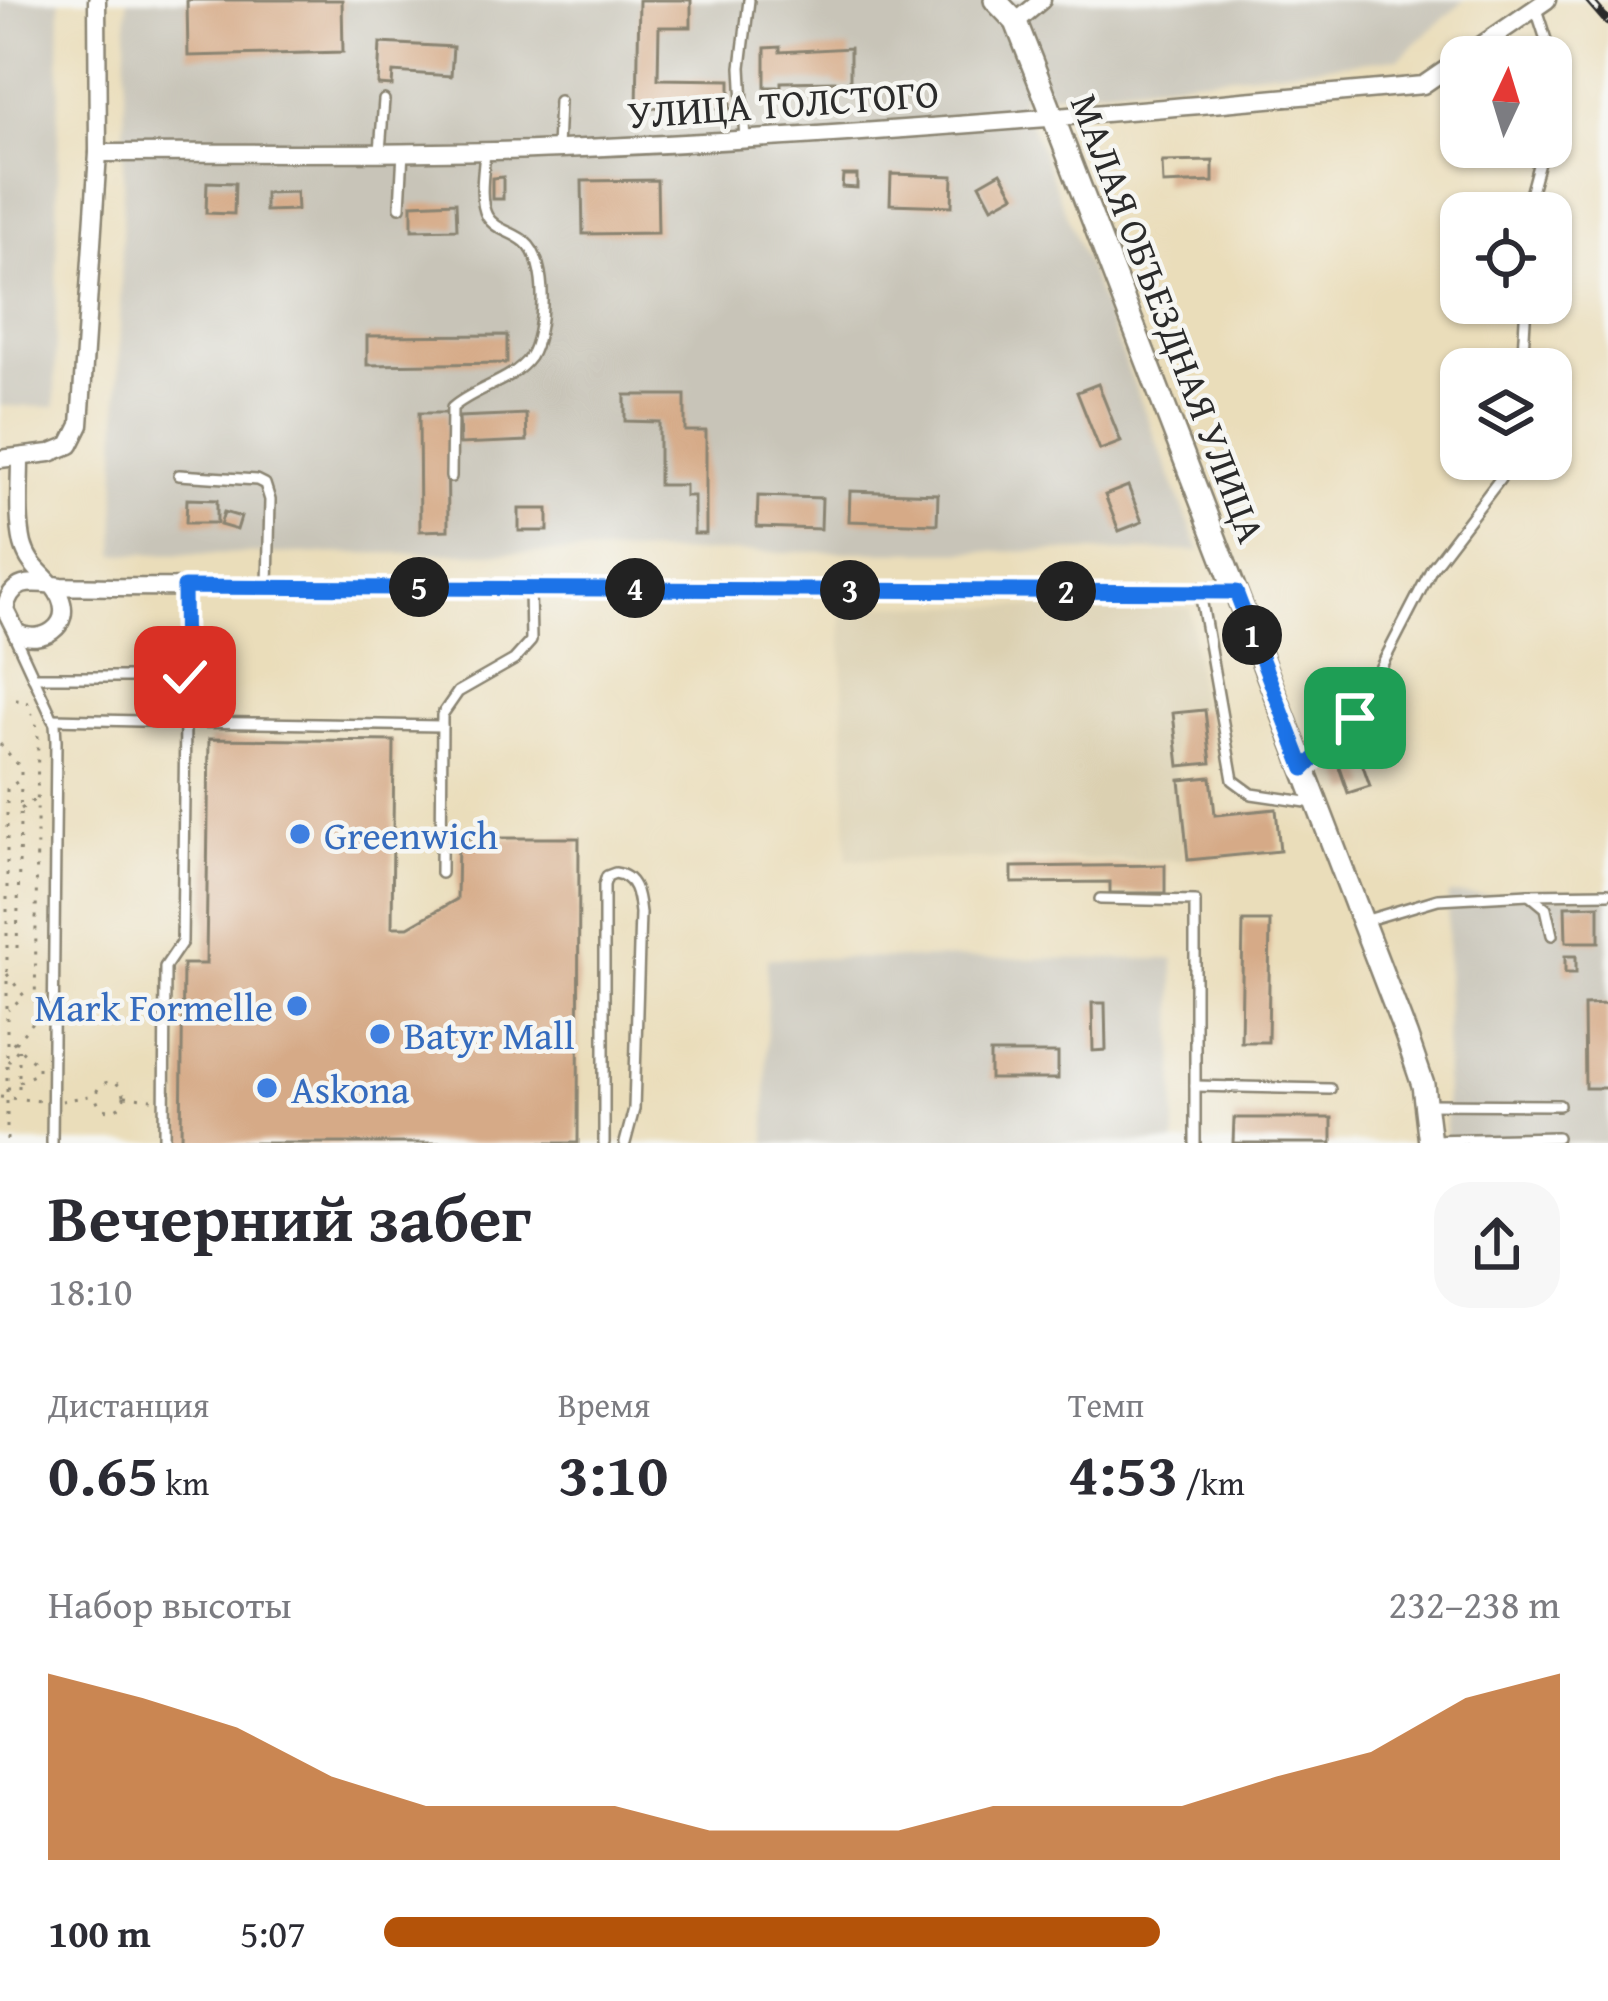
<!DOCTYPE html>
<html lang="ru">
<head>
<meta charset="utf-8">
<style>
	body { margin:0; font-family:"Gentium Book Plus",serif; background:#f7f7f7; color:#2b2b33; height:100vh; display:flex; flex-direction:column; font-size:45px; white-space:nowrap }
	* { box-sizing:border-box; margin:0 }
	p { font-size:39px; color:#7c7c81 }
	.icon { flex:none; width:66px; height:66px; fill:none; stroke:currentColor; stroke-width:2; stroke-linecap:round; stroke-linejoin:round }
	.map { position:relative; height:1143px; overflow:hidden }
	.sheet { display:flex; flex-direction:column; background:#fff; flex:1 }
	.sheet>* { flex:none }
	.needle { width:78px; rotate:4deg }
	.fabs { position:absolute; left:1440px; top:36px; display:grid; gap:24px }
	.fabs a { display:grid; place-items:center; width:132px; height:132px; border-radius:24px; background:#fff; box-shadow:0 3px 9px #0004; font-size:60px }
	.pin { position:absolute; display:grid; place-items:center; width:102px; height:102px; color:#fff; margin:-51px; border-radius:24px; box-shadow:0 6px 18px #0006 }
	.km { position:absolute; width:60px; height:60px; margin:-30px; border-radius:50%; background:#222; color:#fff; font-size:33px; line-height:60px; text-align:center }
	.round { display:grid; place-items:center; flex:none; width:126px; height:126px; border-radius:36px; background:#f7f7f7 }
	.head { display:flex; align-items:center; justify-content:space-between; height:204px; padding:0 48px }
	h1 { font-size:66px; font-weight:600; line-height:90px }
	.stats { display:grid; grid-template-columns:repeat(3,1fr); gap:18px; height:204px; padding:12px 48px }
	.stats div { display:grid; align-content:center }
	.stats b { font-size:60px; font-weight:600 }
	.stats small { font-size:33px; font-weight:400 }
	.stats p { font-size:33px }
	.chart { height:336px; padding:24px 48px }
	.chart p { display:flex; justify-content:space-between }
	.chart svg { width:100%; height:216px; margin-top:12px; fill:#b45309; opacity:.7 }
	ul { padding:0 48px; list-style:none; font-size:39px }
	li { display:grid; grid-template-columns:192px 144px 1fr; align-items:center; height:90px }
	li i { height:30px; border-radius:15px; background:#b45309 }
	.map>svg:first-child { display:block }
	.built { fill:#dbd0b1 }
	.industrial { fill:#c8c4b8 }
	.building { fill:#d6aa87 }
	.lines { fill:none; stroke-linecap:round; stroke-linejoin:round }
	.service-casing { stroke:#8a8472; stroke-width:14 }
	.minor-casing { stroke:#8a8472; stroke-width:21 }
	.tertiary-casing { stroke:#8a8472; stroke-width:26 }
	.path { stroke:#8a8472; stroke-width:3; stroke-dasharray:3 9; stroke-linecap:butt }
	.service { stroke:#fff; stroke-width:9 }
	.minor { stroke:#fff; stroke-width:16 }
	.tertiary { stroke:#fff; stroke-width:21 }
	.rail-casing { stroke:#2b2b2b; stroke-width:9 }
	.rail { stroke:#f6f6f2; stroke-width:4.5; stroke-dasharray:14; stroke-linecap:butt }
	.route-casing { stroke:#fff; stroke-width:24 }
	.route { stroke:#1a73e8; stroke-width:15 }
	.shop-dot { fill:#3f7fe0; stroke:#f6f6f2; stroke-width:4.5 }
	.labels { text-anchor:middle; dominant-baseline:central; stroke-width:9; stroke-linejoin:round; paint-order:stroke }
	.street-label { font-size:39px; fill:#2b2b2b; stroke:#f6f6f2 }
	.shop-label { font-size:39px; fill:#366cbe; stroke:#f6f6f2; text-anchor:start }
</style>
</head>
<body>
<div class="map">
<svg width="1608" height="1143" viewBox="0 0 1608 1143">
	<rect width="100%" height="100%" fill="#f6f6f2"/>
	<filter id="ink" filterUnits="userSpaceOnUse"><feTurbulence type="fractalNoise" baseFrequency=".00833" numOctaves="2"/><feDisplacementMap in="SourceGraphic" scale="24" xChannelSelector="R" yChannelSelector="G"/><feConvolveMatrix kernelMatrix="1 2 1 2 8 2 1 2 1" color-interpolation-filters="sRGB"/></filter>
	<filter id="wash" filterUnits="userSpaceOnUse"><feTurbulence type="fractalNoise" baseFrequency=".004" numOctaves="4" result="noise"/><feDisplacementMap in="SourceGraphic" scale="48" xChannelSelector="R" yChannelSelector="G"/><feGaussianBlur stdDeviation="2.7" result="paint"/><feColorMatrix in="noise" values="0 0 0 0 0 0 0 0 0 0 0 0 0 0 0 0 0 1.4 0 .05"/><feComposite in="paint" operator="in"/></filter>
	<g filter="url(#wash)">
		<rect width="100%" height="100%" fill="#eaddba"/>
		<!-- built -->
		<polygon class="built" points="841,605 1190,608 1200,707 1171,710 1184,860 847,859"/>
		<!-- industrial -->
		<g class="industrial">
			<polygon points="0,0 60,0 55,407 0,406"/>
			<polygon points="127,0 1465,0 1399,58 1020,97 1200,551 115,554"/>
			<polygon points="1448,894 1608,898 1608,1143 1445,1143"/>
			<polygon points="767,958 1174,959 1175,1143 766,1143"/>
		</g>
		<g id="blocks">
			<!-- building -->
			<g class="building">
				<polygon points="187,0 342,0 343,52 188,56"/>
				<polygon points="639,0 691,0 691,27 659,27 658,79 730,80 730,109 637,108"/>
				<polygon points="380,43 453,47 451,76 393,72 392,86 378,85"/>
				<polygon points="780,47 780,52 850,48 850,85 835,85 835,81 781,82 781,87 765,87 765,48"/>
				<polygon points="1213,161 1213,182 1163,184 1162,162"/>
				<polygon points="1001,172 1014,195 992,207 980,184"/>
				<polygon points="891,174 953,176 952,206 890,204"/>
				<polygon points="843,175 857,175 857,188 842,187"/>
				<polygon points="503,177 503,199 492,199 492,178"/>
				<polygon points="657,180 658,233 583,234 582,181"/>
				<polygon points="207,182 235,183 234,214 206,213"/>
				<polygon points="296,192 297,210 265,211 265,193"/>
				<polygon points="456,202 457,229 412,230 412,204"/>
				<polygon points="507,335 507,363 367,365 367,336"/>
				<polygon points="1098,384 1121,442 1100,450 1077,392"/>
				<polygon points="625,395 685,395 685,431 706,431 706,534 694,534 694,496 685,496 685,485 659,485 659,422 625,421"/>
				<polygon points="419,413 447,413 448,530 420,531"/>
				<polygon points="526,414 527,441 460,444 459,417"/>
				<polygon points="1128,486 1142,522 1119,531 1105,495"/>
				<polygon points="850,491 938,494 937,524 849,521"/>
				<polygon points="758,496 822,498 821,529 757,527"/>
				<polygon points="187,499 217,500 217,523 186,523"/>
				<rect x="519" y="509" width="29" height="22"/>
				<polygon points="224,512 241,517 237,530 220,525"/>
				<polygon points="1205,710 1211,763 1179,766 1173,713"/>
				<polygon points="209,739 394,741 392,927 408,927 457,899 458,838 579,838 578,1143 181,1143 183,964 206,964"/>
				<polygon points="1360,757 1370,786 1348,793 1338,764"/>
				<polygon points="1211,777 1215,815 1276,809 1280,851 1188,860 1180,780"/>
				<polygon points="1165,865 1165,893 1110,893 1110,882 1012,883 1012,867"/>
				<polygon points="1599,905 1599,942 1566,942 1565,906"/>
				<polygon points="1243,921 1270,921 1268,1042 1241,1042"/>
				<rect x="1565" y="956" width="11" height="17"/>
				<polygon points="1092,1003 1105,1003 1106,1050 1093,1051"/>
				<polygon points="1608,1004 1608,1088 1585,1088 1584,1005"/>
				<rect x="990" y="1053" width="68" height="26"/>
				<polygon points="1234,1118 1332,1118 1332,1143 1233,1143"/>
			</g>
		</g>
	</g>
	<g filter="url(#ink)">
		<use href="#blocks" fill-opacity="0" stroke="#8a8472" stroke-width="3"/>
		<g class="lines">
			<defs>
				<g id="service">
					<polyline points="1536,9 1561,86 1551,118"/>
					<polyline points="745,141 741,67 749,0"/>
					<polyline points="557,149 559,101"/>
					<polyline points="380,151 384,100"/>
					<polyline points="400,207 403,151"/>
					<polyline points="1525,213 1543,147"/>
					<polyline points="1522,369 1526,303"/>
					<polyline points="179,475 257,480 265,484 270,500 268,586"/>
					<path d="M 451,477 L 452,408 C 474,388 512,382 530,357 C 545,333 549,261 525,242 C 514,232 495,230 487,216 C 478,199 484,170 485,151"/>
					<polyline points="1200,592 1233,780 1252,794 1313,803"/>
					<polyline points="14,635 55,724 56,741 52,1143"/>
					<polyline points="33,677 185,677"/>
					<polyline points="52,719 185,722 184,587"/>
					<polyline points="1304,769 1355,717 1432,568 1500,479 1505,459"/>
					<polyline points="441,873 442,715 458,692 514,660 531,641 530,588"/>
					<polyline points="1100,899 1195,901 1195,1143"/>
					<polyline points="1364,921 1438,899 1529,894"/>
					<polyline points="1552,935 1546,908 1529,894 1608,893"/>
					<polyline points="1195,1086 1330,1089"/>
					<polyline points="1425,1104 1559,1105"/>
					<polyline points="1430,1140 1557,1137"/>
					<polyline points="164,1143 165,967 182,942 185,722 442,726"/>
					<path d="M 604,1143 L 604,885 L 607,876 L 615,873 C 636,876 638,895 640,913 L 634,1109 L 625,1143"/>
				</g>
				<g id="minor">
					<polyline points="1016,22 1042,0"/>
					<polyline points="1464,57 1547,0"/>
					<path d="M 98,153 C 253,152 408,155 562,149 C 850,137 1136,111 1423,85 L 1461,59"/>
					<polyline points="0,459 50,453 70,445 80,425 98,153 97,0"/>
					<path d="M 20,459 C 20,486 17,517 23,544 C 30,571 51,577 60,597 C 73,627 41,645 17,633 L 5,609 C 12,576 35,583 61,586 C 78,587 95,586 112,587 L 1236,592"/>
				</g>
				<polyline id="tertiary" points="995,0 1016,22 1054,119 1406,1035 1423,1085 1430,1143"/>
			</defs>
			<!-- service casing -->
			<use href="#service" class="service-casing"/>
			<!-- minor casing -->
			<use href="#minor" class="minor-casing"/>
			<!-- tertiary casing -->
			<use href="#tertiary" class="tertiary-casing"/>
			<!-- path -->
			<g class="path">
				<polyline points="0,744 21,768 21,779 7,789 7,1143"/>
				<polyline points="21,809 37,798"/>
				<polyline points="17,948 21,781"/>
				<polyline points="7,974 24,996 8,1010"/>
				<polyline points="15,1043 35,1020 38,730 27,701 16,700"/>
				<polyline points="8,1062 19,1048 10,1038"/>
				<polyline points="19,1082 38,1073 38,1065 19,1048"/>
				<circle cx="110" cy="1096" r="14"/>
				<polyline points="7,1088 19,1088 19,1050"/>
				<polyline points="125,1096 152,1099"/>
				<polyline points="0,1097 41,1101"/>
				<polyline points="62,1101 94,1095"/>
			</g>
			<!-- service -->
			<use href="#service" class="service"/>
			<!-- minor -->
			<use href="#minor" class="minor"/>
			<!-- tertiary -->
			<use href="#tertiary" class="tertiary"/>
			<defs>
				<polyline id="rail" points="1589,0 1608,22"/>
			</defs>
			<!-- rail casing -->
			<use href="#rail" class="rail-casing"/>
			<!-- rail -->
			<use href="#rail" class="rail"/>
		</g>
	</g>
	<g class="lines" filter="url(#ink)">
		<defs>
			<polyline id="route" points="185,677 184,587 1236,592 1304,769 1355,718"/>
		</defs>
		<!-- route casing -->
		<use href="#route" class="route-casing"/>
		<!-- route -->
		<use href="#route" class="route"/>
	</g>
	<!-- markers -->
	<g class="shop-dot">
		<circle cx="300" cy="834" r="12"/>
		<circle cx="297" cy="1006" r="12"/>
		<circle cx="380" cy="1034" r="12"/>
		<circle cx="267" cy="1088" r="12"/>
	</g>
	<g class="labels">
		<!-- street labels -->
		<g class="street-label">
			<text transform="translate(783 103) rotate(-4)">УЛИЦА ТОЛСТОГО</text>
			<text transform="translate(1169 318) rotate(69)">МАЛАЯ ОБЪЕЗДНАЯ УЛИЦА</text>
		</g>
		<!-- shop labels -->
		<g class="shop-label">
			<text x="324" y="834">Greenwich</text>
			<text x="273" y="1006" text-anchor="end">Mark Formelle</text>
			<text x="404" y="1034">Batyr Mall</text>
			<text x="291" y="1088">Askona</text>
		</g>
	</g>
</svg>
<div class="fabs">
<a><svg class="needle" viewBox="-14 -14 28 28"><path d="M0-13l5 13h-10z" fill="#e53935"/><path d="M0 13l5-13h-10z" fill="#7c7c81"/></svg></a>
<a><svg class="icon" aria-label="locate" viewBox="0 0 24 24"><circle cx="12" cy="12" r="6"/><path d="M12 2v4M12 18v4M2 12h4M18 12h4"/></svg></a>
<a><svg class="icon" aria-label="layers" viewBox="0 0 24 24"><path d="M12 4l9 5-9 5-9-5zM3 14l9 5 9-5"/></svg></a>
</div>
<div class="pin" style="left:1355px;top:718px;background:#1e9e55"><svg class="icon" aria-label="arrive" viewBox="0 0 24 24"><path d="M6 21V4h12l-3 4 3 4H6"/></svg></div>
<div class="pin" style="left:185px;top:677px;background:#d93025"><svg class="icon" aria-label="check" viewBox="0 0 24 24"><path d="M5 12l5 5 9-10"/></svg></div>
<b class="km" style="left:1252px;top:635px">1</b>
<b class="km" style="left:1066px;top:591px">2</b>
<b class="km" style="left:850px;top:590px">3</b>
<b class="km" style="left:635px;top:588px">4</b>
<b class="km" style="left:419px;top:587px">5</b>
</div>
<section class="sheet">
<div class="head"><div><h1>Вечерний забег</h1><p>18:10</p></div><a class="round"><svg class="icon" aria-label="share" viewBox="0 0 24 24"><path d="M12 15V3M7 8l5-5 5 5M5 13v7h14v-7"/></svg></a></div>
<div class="stats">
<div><p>Дистанция</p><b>0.65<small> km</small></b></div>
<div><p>Время</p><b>3:10</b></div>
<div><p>Темп</p><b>4:53<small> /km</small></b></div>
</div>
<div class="chart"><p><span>Набор высоты</span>232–238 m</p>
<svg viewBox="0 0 160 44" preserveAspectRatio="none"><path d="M0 44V6L10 11L20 17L30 27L40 33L50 33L60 33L70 38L80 38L90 38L100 33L110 33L120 33L130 27L140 22L150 11L160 6V44z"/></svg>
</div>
<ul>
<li><b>100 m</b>5:07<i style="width:66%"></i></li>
</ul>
</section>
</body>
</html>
